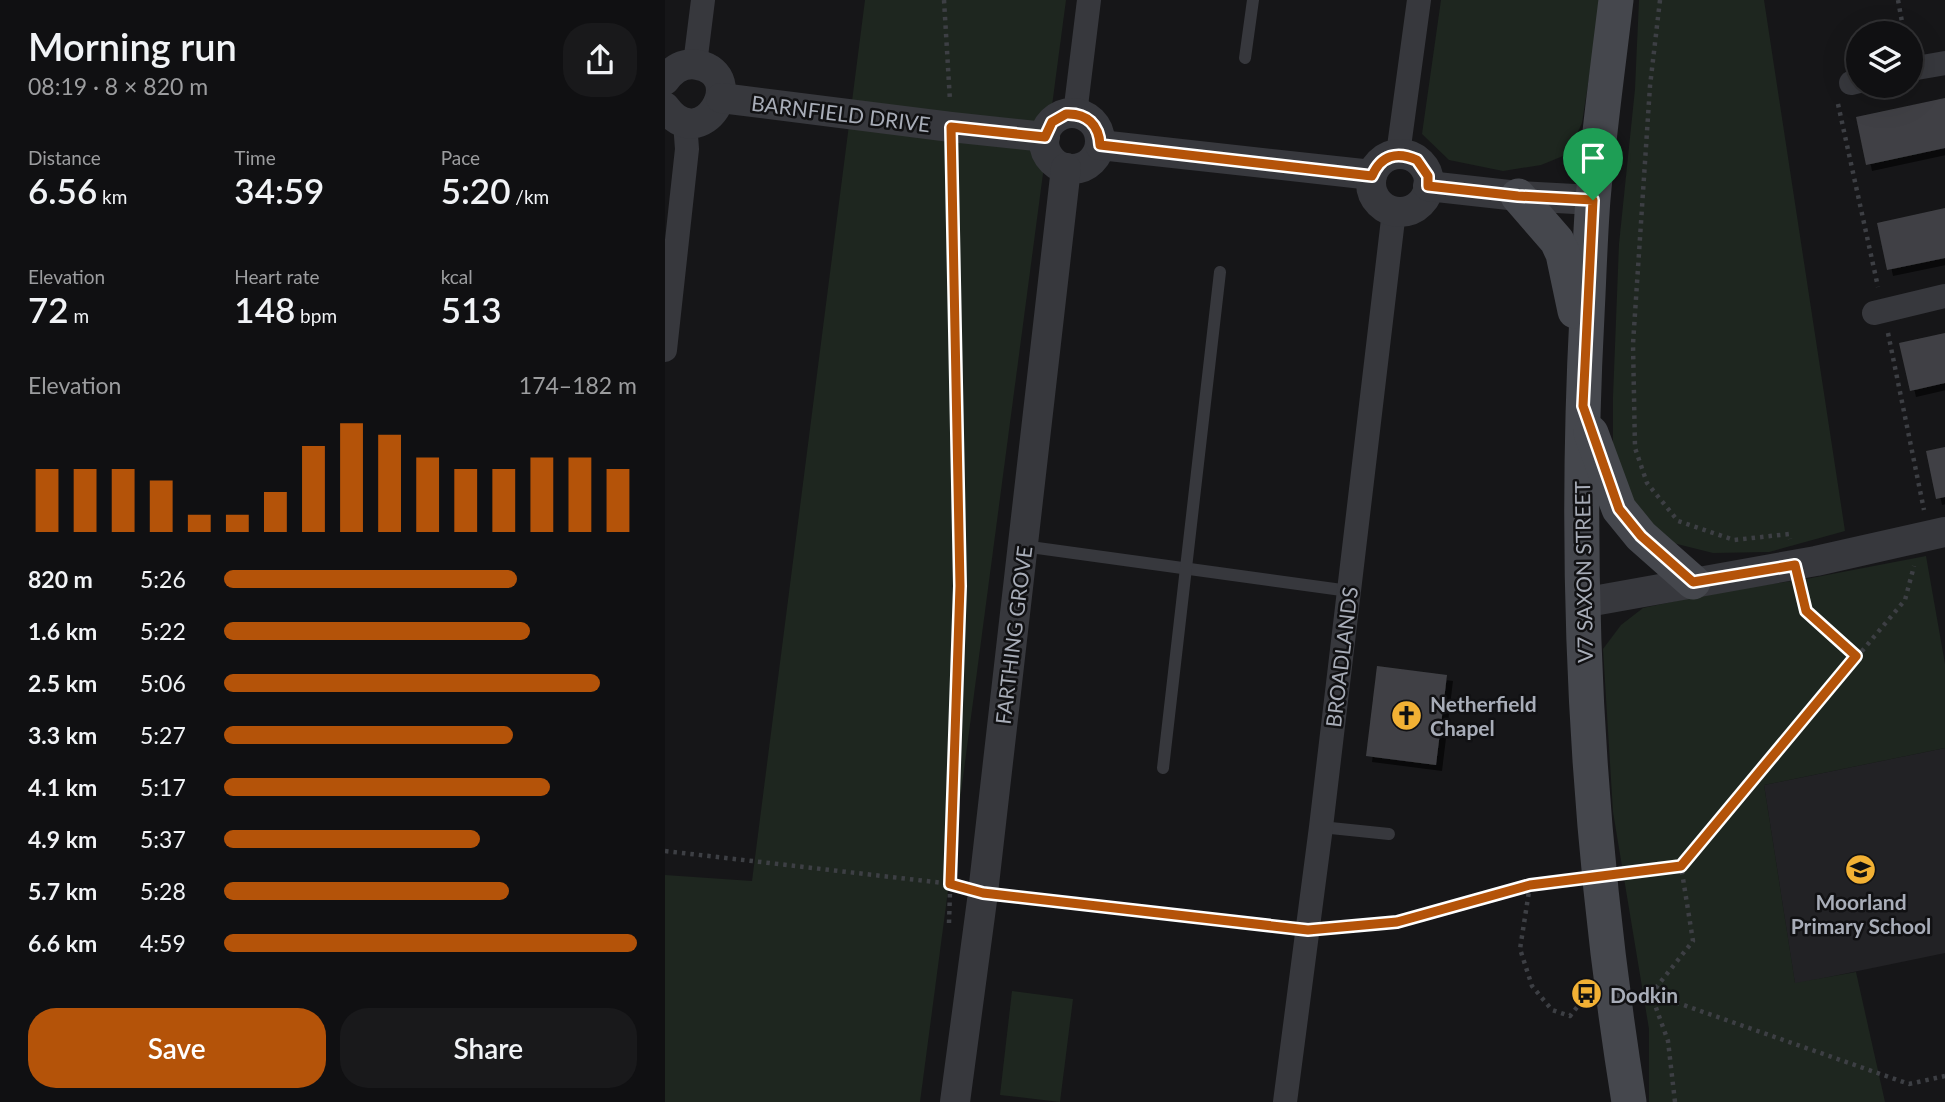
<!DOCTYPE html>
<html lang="en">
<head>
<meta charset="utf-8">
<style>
	body { margin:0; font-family:Lato,sans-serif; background:#19191b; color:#f1f3f6; height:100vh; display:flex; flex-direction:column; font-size:26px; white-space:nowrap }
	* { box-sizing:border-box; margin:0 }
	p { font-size:23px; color:#9c9d9f }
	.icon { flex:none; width:38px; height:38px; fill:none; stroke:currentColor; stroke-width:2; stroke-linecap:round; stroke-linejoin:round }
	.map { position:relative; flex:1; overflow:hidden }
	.drawer { display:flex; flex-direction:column; background:#101012; width:665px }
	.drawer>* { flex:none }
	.controls { position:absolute; left:1181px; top:21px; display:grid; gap:14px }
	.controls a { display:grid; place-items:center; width:77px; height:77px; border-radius:50%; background:#101012; box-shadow:0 7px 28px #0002,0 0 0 2px #303032; font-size:35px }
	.pin { position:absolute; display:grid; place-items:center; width:60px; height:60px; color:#fff; margin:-72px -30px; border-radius:50% 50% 50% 0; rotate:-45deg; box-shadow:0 0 7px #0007 }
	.pin .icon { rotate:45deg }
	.round { display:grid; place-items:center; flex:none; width:74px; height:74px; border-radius:28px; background:#19191b }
	.summary { display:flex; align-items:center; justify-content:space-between; height:119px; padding:0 28px }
	h1 { font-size:38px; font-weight:600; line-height:52px }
	.figures { display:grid; grid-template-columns:repeat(3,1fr); gap:10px; height:119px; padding:7px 28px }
	.figures div { display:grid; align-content:center }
	.figures b { font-size:35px; font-weight:600 }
	.figures small { font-size:19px; font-weight:400 }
	.figures p { font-size:19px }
	.chart { height:196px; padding:14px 28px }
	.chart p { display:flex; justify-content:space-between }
	.chart svg { width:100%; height:126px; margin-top:7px; stroke:#b45309; stroke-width:6 }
	.button { display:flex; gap:14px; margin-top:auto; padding:14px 28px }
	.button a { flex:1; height:80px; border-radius:28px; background:#b45309; color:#fff; font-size:28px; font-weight:600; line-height:80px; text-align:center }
	.button a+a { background:#19191b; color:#f1f3f6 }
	ul { padding:0 28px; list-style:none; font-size:23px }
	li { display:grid; grid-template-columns:112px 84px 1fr; align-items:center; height:52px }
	li i { height:18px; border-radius:9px; background:#b45309 }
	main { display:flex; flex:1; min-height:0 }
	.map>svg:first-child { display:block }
	.built { fill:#222225 }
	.green { fill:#1e261f }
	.building { fill:#404145; filter:url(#shadow) }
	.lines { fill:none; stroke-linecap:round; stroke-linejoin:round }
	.path { stroke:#3d3f44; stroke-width:4.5; stroke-dasharray:3.5 5; stroke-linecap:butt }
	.service { stroke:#37383d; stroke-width:12 }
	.minor { stroke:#37383d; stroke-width:24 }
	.tertiary { stroke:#37383d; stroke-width:30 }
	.secondary { stroke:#45474d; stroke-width:35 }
	.route-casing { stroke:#fff; stroke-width:14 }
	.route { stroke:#b45309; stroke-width:9 }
	.labels { text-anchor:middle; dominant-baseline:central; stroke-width:5; stroke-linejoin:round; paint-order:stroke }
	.street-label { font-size:21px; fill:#a8adb8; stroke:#111113 }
	.poi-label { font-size:21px; font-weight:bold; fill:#a8adb8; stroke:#111113; text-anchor:start }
</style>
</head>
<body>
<main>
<section class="drawer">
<div class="summary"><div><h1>Morning run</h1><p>08:19 · 8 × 820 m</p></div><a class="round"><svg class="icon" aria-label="share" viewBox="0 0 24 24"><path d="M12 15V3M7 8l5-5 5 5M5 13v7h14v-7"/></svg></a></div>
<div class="figures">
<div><p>Distance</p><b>6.56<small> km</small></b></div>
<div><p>Time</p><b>34:59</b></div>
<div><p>Pace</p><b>5:20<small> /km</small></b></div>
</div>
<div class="figures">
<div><p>Elevation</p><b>72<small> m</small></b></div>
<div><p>Heart rate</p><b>148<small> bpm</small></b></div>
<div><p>kcal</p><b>513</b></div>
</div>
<div class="chart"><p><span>Elevation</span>174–182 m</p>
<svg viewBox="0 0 160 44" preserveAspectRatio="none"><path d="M5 44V22M15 44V22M25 44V22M35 44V26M45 44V38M55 44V38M65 44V30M75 44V14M85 44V6M95 44V10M105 44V18M115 44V22M125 44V22M135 44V18M145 44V18M155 44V22"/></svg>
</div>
<ul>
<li><b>820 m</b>5:26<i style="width:71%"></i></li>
<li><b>1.6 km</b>5:22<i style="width:74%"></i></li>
<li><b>2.5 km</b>5:06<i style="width:91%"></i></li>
<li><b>3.3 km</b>5:27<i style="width:70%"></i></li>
<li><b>4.1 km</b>5:17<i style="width:79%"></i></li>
<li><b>4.9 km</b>5:37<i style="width:62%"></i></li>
<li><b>5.7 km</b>5:28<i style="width:69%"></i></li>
<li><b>6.6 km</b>4:59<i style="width:100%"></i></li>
</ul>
<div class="button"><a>Save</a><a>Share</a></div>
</section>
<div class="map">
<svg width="1280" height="1102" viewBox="0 0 1280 1102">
	<defs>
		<filter id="shadow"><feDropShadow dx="6" dy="6" stdDeviation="0" flood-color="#0009"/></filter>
	</defs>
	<rect width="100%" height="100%" fill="#161618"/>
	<!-- built -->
	<polygon class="built" points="1280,748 1280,953 1130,984 1099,785"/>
	<!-- green -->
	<g class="green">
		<polygon points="200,0 401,0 255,1102 0,1102 0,875 87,881"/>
		<polygon points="776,0 936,0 917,123 903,154 876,165 838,171 784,160 757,134"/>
		<polygon points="974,0 1099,0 1180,531 1104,552 1048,553 1008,543 961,499 948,447 948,397 954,244 970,89"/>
		<polygon points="1261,556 1280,664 1280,748 1099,785 1130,983 1191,972 1220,1102 984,1102 984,1029 948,812 938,649 956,625 978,608 1058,591 1141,579"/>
		<polygon points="347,991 408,999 395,1102 335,1095"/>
	</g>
	<!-- building -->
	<g class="building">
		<polygon points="1280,98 1280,148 1201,165 1191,117"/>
		<polygon points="1280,208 1280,258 1222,270 1212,223"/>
		<polygon points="1280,333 1280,383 1245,391 1234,343"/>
		<polygon points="1280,447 1280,497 1271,499 1261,451"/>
		<polygon points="712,666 782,675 771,765 701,756"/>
	</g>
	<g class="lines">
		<!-- path -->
		<g class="path">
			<polyline points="279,0 285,101"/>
			<polyline points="995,0 985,86 968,344 970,448 982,483 1013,521 1069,540 1124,534 1125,539"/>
			<polyline points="1233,0 1239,33"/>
			<polyline points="1173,104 1213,287"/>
			<polyline points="1223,333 1259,510"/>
			<polyline points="1136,589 1141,611 1191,656"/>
			<polyline points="0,851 287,884"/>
			<polyline points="962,872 1016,866"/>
			<polyline points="865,885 855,949 867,986 887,1010 905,1016 920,997"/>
			<polyline points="343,896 620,927"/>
			<polyline points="284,923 295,586 286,152"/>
			<polyline points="667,928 732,922 865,885 908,879"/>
			<polyline points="987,994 1244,1084 1280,1076"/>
			<polyline points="1010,1102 1003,1041 986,994 1028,941 1016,866 1240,600 1249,566"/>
		</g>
		<!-- service -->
		<g class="service">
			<polyline points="580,58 588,0"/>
			<polyline points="358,546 684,591"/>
			<polyline points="498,768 555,272"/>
			<polyline points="656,827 724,834"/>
		</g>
		<!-- minor -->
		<g class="minor">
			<polyline points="30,64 38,0"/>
			<polyline points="1246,69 1280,63"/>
			<polyline points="1186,83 1194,81"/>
			<polyline points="410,114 424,0"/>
			<polyline points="733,154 754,0"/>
			<polyline points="1209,313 1280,296"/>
			<polyline points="0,350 22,149 20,122"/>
			<polyline points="620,1102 656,827 729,211"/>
		</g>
		<!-- tertiary -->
		<g class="tertiary">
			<path d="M 0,80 C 8,69 19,62 33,65 C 85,75 37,158 0,107"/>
			<polyline points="56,98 286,127 380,137"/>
			<circle cx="407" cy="141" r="28"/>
			<polyline points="435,145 707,175"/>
			<circle cx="735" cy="183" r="29"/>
			<polyline points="763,186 853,196 928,200"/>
			<polyline points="917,603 1151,561 1280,532"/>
			<polyline points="290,1102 318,893 401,168"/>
		</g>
		<!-- secondary -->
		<g class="secondary">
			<path d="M 951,0 C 943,66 934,132 928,199 C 925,238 924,277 922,315 C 908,579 922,842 964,1102"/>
			<polyline points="853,196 892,241 898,254 910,311"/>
			<polyline points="926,433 954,509 976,536 1028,582"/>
		</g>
	</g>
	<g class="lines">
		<defs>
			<path id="route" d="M 401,114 C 422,113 434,125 435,145 L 707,176 C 716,155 732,151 752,160 L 763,176 L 763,186 L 853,196 L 928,200 L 918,406 L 954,509 L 976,536 L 1028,582 L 1130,565 L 1141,611 L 1191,656 L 1016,866 L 865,885 L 732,922 L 643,930 L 318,893 L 285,884 L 295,586 L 286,127 L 380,137 L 387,122 Z"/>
		</defs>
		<!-- route casing -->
		<use href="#route" class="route-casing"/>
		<!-- route -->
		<use href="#route" class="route"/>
	</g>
	<!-- icons -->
	<defs>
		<symbol id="church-disc" viewBox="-11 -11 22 22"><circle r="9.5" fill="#f2b134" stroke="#111113"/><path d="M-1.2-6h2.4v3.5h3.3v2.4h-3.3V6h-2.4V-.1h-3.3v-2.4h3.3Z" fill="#111"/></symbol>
		<symbol id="school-disc" viewBox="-11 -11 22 22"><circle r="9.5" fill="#f2b134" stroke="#111113"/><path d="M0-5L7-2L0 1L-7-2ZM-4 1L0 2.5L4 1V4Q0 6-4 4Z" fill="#111"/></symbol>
		<symbol id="bus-disc" viewBox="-11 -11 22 22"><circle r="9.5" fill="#f2b134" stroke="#111113"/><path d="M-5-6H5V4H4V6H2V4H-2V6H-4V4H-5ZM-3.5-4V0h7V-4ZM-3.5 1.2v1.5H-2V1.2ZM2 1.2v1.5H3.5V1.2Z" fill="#111"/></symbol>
	</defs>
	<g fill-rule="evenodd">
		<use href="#church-disc" x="724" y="698" width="35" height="35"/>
		<use href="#school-disc" x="1178" y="852" width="35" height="35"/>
		<use href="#bus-disc" x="904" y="976" width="35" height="35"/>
	</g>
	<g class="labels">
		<!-- street labels -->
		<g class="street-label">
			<text transform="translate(176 113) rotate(7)">BARNFIELD DRIVE</text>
			<text transform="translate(918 572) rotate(-91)">V7 SAXON STREET</text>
			<text transform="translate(348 635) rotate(-83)">FARTHING GROVE</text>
			<text transform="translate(676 657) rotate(-83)">BROADLANDS</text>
		</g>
		<!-- poi labels -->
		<g class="poi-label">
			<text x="765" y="703">Netherfield<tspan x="765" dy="24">Chapel</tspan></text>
			<text x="1196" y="901" text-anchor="middle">Moorland<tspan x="1196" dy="24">Primary School</tspan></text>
			<text x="945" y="994">Dodkin</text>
		</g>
	</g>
</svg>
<div class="controls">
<a><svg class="icon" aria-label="layers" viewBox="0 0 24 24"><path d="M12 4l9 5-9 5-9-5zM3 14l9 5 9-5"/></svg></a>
</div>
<div class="pin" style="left:928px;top:200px;background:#1e9e55"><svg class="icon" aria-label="arrive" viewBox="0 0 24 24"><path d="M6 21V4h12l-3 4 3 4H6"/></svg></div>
</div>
</main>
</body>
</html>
